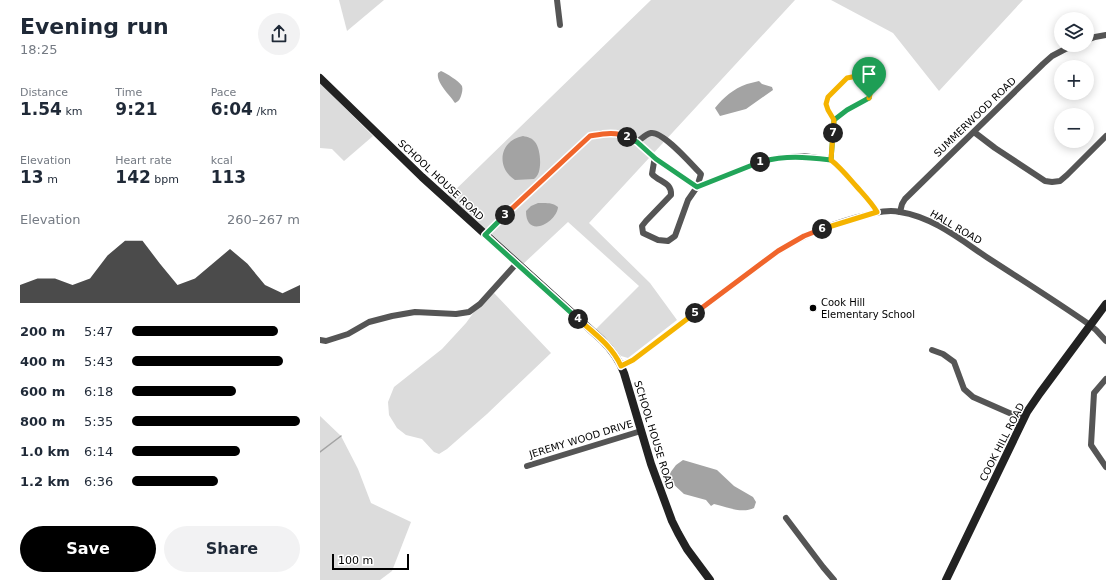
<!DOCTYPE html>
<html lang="en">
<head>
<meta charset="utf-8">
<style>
	body { margin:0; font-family:"DejaVu Sans",sans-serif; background:#f2f2f3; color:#1f2937; height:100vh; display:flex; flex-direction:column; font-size:15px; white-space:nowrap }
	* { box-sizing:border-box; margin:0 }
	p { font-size:13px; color:#747a83 }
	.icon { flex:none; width:22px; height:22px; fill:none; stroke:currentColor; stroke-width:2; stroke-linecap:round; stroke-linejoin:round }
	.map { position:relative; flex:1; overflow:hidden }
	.drawer { display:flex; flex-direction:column; background:#fff; width:320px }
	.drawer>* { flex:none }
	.controls { position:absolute; left:734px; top:12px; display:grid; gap:8px }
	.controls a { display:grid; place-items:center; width:40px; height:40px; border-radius:50%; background:#fff; box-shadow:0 2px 10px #0003; font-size:20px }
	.scale { position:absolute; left:12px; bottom:10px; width:77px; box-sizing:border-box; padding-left:4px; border:2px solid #000; border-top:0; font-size:11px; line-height:14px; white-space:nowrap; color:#000; -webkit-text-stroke:3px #fff; paint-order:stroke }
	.pin { position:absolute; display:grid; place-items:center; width:34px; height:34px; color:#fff; margin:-41px -17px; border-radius:50% 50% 50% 0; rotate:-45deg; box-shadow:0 0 4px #0007 }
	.pin .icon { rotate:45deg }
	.km { position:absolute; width:20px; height:20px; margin:-10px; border-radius:50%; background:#222; color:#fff; font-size:11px; line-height:20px; text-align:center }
	.round { display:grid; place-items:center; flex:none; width:42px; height:42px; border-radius:21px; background:#f2f2f3 }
	.summary { display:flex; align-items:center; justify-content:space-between; height:68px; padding:0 20px }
	h1 { font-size:22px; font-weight:600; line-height:30px }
	.figures { display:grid; grid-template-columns:repeat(3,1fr); gap:6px; height:68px; padding:4px 20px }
	.figures div { display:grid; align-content:center }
	.figures b { font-size:17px; font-weight:600 }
	.figures small { font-size:11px; font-weight:400 }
	.figures p { font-size:11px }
	.chart { height:112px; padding:8px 20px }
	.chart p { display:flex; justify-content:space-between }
	.chart svg { width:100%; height:72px; margin-top:4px; fill:#000; opacity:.7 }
	.action { display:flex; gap:8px; margin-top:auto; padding:8px 20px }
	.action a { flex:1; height:46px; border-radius:24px; background:#000; color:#fff; font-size:16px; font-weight:600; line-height:46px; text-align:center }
	.action a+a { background:#f2f2f3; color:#1f2937 }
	ul { padding:0 20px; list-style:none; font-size:13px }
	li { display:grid; grid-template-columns:64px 48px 1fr; align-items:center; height:30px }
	li i { height:10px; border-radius:5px; background:#000 }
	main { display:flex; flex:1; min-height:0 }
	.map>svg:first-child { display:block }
	.green { fill:#dcdcdc }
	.water { fill:#a3a3a3 }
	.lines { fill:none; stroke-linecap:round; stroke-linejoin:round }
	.stream { stroke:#a3a3a3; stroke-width:1.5 }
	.street { stroke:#555; stroke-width:6 }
	.secondary { stroke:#222; stroke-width:8 }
	.split-1-casing { stroke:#fff; stroke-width:8 }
	.split-2-casing { stroke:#fff; stroke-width:8 }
	.split-3-casing { stroke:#fff; stroke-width:8 }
	.split-4-casing { stroke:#fff; stroke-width:8 }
	.split-5-casing { stroke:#fff; stroke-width:8 }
	.split-6-casing { stroke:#fff; stroke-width:8 }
	.split-7-casing { stroke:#fff; stroke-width:8 }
	.split-8-casing { stroke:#fff; stroke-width:8 }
	.split-1 { stroke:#22a559; stroke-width:5 }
	.split-2 { stroke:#22a559; stroke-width:5 }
	.split-3 { stroke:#f0652b; stroke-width:5 }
	.split-4 { stroke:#22a559; stroke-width:5 }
	.split-5 { stroke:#f5b400; stroke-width:5 }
	.split-6 { stroke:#f0652b; stroke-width:5 }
	.split-7 { stroke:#f5b400; stroke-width:5 }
	.split-8 { stroke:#f5b400; stroke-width:5 }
	.poi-dot { fill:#000; stroke:#fff; stroke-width:1.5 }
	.labels { text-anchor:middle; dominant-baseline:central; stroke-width:3; stroke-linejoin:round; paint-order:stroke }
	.street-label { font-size:10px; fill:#000; stroke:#fff }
	.poi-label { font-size:10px; fill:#000; stroke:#fff; text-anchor:start }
</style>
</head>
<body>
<main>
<section class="drawer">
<div class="summary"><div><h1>Evening run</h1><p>18:25</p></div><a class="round"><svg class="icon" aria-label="share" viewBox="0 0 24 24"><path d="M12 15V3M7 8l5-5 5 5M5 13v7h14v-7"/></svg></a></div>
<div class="figures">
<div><p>Distance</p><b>1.54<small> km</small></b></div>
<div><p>Time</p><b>9:21</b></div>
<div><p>Pace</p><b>6:04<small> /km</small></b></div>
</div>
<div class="figures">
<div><p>Elevation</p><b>13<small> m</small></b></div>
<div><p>Heart rate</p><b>142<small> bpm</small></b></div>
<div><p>kcal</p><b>113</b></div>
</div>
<div class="chart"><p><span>Elevation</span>260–267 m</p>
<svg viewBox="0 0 160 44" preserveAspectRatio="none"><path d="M0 44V33L10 29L20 29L30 33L40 29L50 15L60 6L70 6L80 20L90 33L100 29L110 20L120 11L130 20L140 33L150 38L160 33V44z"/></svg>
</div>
<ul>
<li><b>200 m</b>5:47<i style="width:87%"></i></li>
<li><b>400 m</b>5:43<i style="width:90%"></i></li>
<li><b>600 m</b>6:18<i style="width:62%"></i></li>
<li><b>800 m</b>5:35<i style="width:100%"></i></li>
<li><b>1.0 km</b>6:14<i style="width:64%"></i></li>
<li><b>1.2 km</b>6:36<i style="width:51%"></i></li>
</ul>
<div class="action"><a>Save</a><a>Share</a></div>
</section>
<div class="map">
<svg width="786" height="580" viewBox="0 0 786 580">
	<rect width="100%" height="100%" fill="#fff"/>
	<!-- green -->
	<g class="green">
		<polygon points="19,0 64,0 27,31"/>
		<polygon points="331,0 475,0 269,223 330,283 357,320 308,358 301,356 274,331 319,286 248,222 202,265 129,196"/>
		<polygon points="511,0 703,0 619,91 573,33"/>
		<polygon points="0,83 53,136 24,161 12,149 0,148"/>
		<polygon points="174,293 231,353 167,414 127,449 119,454 114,452 102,439 86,435 77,428 69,415 68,402 74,387 122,349 146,323 154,312"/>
		<polygon points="0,416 21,436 38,469 51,503 91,522 72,571 60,580 0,580"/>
	</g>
	<!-- water -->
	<g class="water">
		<path d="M 121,71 C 126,73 139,81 142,86 C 143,89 142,93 141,96 C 140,99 139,101 135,103 C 130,95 116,83 118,73 Z"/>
		<path d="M 439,81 L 442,84 L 452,87 L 453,90 L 426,109 L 400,116 L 395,108 C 404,97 413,89 427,84 C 431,83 435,82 439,81 Z"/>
		<path d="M 203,136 C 208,137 212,138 215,142 C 221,149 223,174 214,179 L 195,180 C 175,167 180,140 203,136 Z"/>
		<path d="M 218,203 C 224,203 233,202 238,207 C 237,222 206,240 206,211 L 211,206 Z"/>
		<path d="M 363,460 L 397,470 L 414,486 L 433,497 L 436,502 L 434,508 C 422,514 407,507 394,504 L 391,506 L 386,500 L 364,494 L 351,482 L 350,473 L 356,465 Z"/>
	</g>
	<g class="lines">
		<!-- stream -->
		<polyline class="stream" points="0,452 21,436"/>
		<!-- street -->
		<g class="street">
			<polyline points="237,0 240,25"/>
			<polyline points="767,40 775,37 786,35"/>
			<polyline points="654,132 675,148 719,177 725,181 732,182 740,181 747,175 786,136"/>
			<path d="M 317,142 C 321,139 326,134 331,133 C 343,131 372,165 381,174 L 377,187 L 368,200 L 355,236 L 348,241 L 338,240 L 323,233 L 322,226 L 326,221 L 351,195 C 352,182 339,182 332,174 L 334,162 L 336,159"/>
			<polyline points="511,160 514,120 508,110 506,104 508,97 527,78 537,76 548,84 551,91 549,98 527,110 514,120"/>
			<polyline points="580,212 582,204 585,199 723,64 732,56 753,45"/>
			<polyline points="165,235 217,185 270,136 284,133 303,135 317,142 336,159 377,187 436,163 457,158 484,156 511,160 522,170 549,201 557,212"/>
			<polyline points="770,325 776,330 786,341"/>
			<polyline points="0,340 6,341 28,334 49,322 72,316 95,312 136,314 149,312 160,304 197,263"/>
			<polyline points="612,350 623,354 634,362 644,389 653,397 703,419"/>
			<path d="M 301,365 L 313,360 L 447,259 C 478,237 503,227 538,217 C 552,214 566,209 580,212 C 613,217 641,240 668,258 C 702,280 737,302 770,325"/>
			<polyline points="786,379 774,393 771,445 786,467"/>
			<polyline points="207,466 321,431"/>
			<polyline points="466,518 503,567 514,580"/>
		</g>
		<!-- secondary -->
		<g class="secondary">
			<path d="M 0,78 L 102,177 L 282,340 C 292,350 299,359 304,373 L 331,464 L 352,521 L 358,533 L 367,549 L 390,580"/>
			<polyline points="626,580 707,412 720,393 786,304"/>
		</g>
	</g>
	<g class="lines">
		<defs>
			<path id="split-1" d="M 440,162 C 466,155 485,157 511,160 L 514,120 L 527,110 L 549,98"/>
			<polyline id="split-2" points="307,137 317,142 336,159 377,187 440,162"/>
			<path id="split-3" d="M 185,215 L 270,136 C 282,134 296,131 307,137"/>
			<polyline id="split-4" points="185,215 165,235 258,319"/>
			<path id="split-5" d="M 258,319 C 274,333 292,346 301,366 L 313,360 L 375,313"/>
			<polyline id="split-6" points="375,313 458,251 484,236 502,229"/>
			<path id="split-7" d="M 502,229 L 557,212 C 552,203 544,195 537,187 C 529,178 521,168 511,160 L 513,133"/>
			<polyline id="split-8" points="513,133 514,120 508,110 506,104 508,97 527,78 537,76 548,84 551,91 549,98"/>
		</defs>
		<!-- split-1 casing -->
		<use href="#split-1" class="split-1-casing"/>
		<!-- split-2 casing -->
		<use href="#split-2" class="split-2-casing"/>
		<!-- split-3 casing -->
		<use href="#split-3" class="split-3-casing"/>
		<!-- split-4 casing -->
		<use href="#split-4" class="split-4-casing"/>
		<!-- split-5 casing -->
		<use href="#split-5" class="split-5-casing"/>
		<!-- split-6 casing -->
		<use href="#split-6" class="split-6-casing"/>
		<!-- split-7 casing -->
		<use href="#split-7" class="split-7-casing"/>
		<!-- split-8 casing -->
		<use href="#split-8" class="split-8-casing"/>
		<!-- split-1 -->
		<use href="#split-1" class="split-1"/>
		<!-- split-2 -->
		<use href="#split-2" class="split-2"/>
		<!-- split-3 -->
		<use href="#split-3" class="split-3"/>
		<!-- split-4 -->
		<use href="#split-4" class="split-4"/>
		<!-- split-5 -->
		<use href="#split-5" class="split-5"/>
		<!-- split-6 -->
		<use href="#split-6" class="split-6"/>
		<!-- split-7 -->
		<use href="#split-7" class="split-7"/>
		<!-- split-8 -->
		<use href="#split-8" class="split-8"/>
	</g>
	<!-- markers -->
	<circle class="poi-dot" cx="493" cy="308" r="4"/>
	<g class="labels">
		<!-- street labels -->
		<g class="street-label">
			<text transform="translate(655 117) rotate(-44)">SUMMERWOOD ROAD</text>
			<text transform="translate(121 180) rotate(43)">SCHOOL HOUSE ROAD</text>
			<text transform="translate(636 227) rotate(30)">HALL ROAD</text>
			<text transform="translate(334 435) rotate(73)">SCHOOL HOUSE ROAD</text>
			<text transform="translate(261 439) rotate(-17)">JEREMY WOOD DRIVE</text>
			<text transform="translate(682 442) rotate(-63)">COOK HILL ROAD</text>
		</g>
		<!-- poi labels -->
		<g class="poi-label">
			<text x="501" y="302">Cook Hill<tspan x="501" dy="12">Elementary School</tspan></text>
		</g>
	</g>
</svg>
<div class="controls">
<a><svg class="icon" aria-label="layers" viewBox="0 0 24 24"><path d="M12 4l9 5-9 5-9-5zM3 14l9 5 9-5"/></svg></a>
<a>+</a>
<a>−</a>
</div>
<div class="scale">100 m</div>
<div class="pin" style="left:549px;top:98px;background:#1e9e55"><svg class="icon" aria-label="arrive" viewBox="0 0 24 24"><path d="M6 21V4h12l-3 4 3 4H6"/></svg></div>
<b class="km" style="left:440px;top:162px">1</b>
<b class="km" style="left:307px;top:137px">2</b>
<b class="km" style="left:185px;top:215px">3</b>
<b class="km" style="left:258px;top:319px">4</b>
<b class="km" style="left:375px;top:313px">5</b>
<b class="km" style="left:502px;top:229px">6</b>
<b class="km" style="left:513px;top:133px">7</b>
</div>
</main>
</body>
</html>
